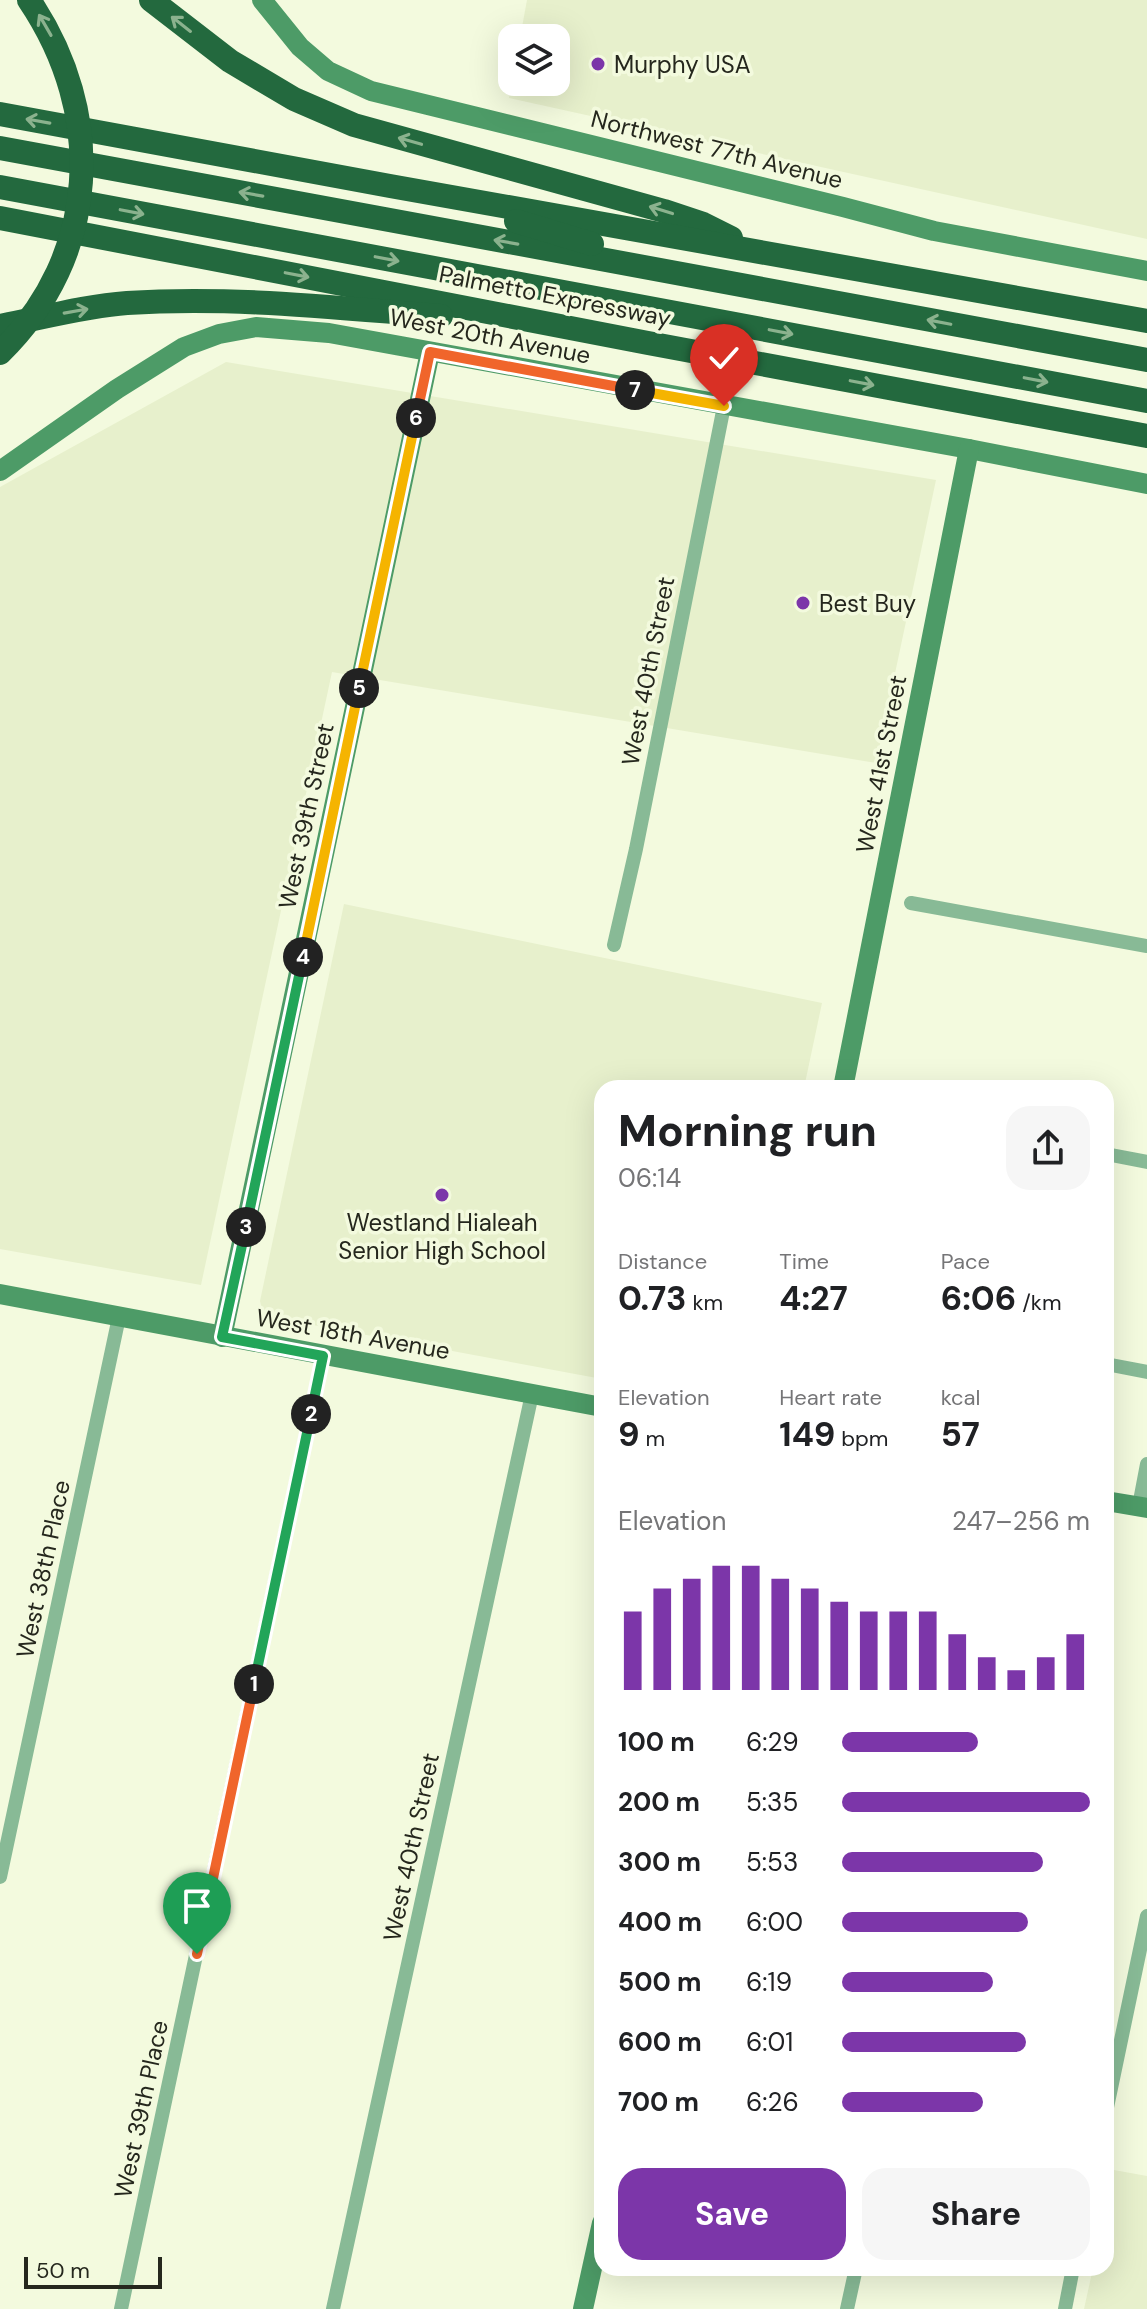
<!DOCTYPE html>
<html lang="en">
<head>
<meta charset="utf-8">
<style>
	body { margin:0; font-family:"DM Sans",sans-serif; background:#f6f6f6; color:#202124; height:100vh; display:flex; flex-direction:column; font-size:30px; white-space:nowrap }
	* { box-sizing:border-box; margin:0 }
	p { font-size:26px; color:#757577 }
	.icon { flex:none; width:44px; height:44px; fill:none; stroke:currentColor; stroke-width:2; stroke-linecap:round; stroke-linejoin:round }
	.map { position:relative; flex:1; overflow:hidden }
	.drawer { position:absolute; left:594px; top:1080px; width:520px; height:1196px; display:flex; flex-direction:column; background:#fff; border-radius:24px; box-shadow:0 8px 32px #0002 }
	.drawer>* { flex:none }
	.buttons { position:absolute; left:498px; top:24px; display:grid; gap:16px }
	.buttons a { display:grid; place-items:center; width:72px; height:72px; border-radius:16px; background:#fff; box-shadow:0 8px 32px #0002; font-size:40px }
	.scale { position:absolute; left:24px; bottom:20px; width:138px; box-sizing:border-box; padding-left:8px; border:4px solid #25271d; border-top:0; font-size:22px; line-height:28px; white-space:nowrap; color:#25271d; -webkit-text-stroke:6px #f3fade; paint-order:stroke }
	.pin { position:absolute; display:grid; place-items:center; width:68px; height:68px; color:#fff; margin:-82px -34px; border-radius:50% 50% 50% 0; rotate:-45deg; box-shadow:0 0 8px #0007 }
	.pin .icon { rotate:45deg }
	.km { position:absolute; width:40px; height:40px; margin:-20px; border-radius:50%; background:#222; color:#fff; font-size:22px; line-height:40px; text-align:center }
	.round { display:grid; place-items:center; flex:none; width:84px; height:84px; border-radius:24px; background:#f6f6f6 }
	.headline { display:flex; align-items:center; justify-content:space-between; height:136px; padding:0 24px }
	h1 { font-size:44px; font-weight:700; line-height:60px }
	.stats { display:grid; grid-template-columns:repeat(3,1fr); gap:12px; height:136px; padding:8px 24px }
	.stats div { display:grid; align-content:center }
	.stats b { font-size:34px; font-weight:700 }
	.stats small { font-size:22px; font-weight:400 }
	.stats p { font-size:22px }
	.chart { height:224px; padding:16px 24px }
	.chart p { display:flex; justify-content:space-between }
	.chart svg { width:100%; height:144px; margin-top:8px; stroke:#7c36a9; stroke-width:6 }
	.button { display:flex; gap:16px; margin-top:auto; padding:16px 24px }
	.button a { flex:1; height:92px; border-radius:24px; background:#7c36a9; color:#fff; font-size:32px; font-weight:700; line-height:92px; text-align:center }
	.button a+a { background:#f6f6f6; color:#202124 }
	ul { padding:0 24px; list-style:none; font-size:26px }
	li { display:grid; grid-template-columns:128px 96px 1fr; align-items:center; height:60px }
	li i { height:20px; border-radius:10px; background:#7c36a9 }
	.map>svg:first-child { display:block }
	.built { fill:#e7f0cc }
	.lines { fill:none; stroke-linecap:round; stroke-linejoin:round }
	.street { stroke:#88ba96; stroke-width:14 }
	.secondary { stroke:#4d9b67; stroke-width:20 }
	.highway { stroke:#23693e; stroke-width:24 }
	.oneway { stroke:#8bb28e }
	.split-1-casing { stroke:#fff; stroke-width:16 }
	.split-2-casing { stroke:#fff; stroke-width:16 }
	.split-3-casing { stroke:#fff; stroke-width:16 }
	.split-4-casing { stroke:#fff; stroke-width:16 }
	.split-5-casing { stroke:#fff; stroke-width:16 }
	.split-6-casing { stroke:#fff; stroke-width:16 }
	.split-7-casing { stroke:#fff; stroke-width:16 }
	.split-8-casing { stroke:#fff; stroke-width:16 }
	.split-1 { stroke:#f0652b; stroke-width:10 }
	.split-2 { stroke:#22a559; stroke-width:10 }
	.split-3 { stroke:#22a559; stroke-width:10 }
	.split-4 { stroke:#22a559; stroke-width:10 }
	.split-5 { stroke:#f5b400; stroke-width:10 }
	.split-6 { stroke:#f5b400; stroke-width:10 }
	.split-7 { stroke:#f0652b; stroke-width:10 }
	.split-8 { stroke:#f5b400; stroke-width:10 }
	.poi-dot { fill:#7c36a9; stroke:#f3fade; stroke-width:3 }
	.labels { text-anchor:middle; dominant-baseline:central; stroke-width:7; stroke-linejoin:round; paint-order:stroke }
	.poi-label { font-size:24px; fill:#25271d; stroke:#f3fade; text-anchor:start }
	.street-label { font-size:24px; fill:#25271d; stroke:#f3fade }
</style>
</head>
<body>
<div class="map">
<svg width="1147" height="2309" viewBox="0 0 1147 2309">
	<rect width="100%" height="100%" fill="#f3fade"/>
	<!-- built -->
	<g class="built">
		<polygon points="527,0 1147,0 1147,239 509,98 512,79 512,82 556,82 556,38 520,38"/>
		<polygon points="226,362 936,480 876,763 332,672 201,1285 0,1249 0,487"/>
		<polygon points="344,904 822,1003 804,1088 602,1088 602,1379 270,1317 263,1313 260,1301"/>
		<polygon points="1114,2170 1147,2176 1147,2309 1084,2309 1093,2268 1106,2268 1106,2208"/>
	</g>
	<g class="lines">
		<!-- street -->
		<g class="street">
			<polyline points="911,903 1147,946"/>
			<polyline points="614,945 636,849 724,406"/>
			<polyline points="1106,1154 1147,1162"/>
			<polyline points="1106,1364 1147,1372"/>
			<polyline points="1139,1506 1147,1464"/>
			<polyline points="0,1877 119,1317"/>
			<polyline points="1106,2112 1147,1916"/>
			<polyline points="121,2309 323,1356"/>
			<polyline points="333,2309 532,1394"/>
			<polyline points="847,2309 856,2268"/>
			<polyline points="1065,2309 1073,2268"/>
		</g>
		<!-- secondary -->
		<g class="secondary">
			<polyline points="262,0 300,47 328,71 371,91 843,207 934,231 1147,271"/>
			<polyline points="0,471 117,389 184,347 219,334 256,327 329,333 969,449 1147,484"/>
			<polyline points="843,1088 969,449"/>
			<polyline points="0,1294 602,1407"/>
			<polyline points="222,1337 430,352"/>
			<polyline points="1106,1501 1147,1508"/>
			<polyline points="583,2309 602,2223"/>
		</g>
		<!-- highway -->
		<g class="highway">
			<polyline points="151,0 230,61 294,99 354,125 664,211 703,224 731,238"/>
			<polyline points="0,114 390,186 1147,321"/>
			<polyline points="0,148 1147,360"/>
			<polyline points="0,187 1147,401"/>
			<polyline points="0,218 648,343 1147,436"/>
			<polyline points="516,221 592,244"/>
			<path d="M 0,326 C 42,318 85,306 127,303 C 232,296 337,308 441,316"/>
			<path d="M 0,353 C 100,255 106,114 29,0"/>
		</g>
	</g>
	<!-- one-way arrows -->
	<defs><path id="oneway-shaft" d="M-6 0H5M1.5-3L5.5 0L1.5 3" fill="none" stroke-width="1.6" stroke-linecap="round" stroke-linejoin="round" transform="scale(2)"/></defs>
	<g class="oneway">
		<use href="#oneway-shaft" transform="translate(181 24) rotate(-142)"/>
		<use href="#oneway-shaft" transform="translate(45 25) rotate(-120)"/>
		<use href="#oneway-shaft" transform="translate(38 121) rotate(-170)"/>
		<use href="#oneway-shaft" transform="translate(410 141) rotate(-164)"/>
		<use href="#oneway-shaft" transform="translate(251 194) rotate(-170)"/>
		<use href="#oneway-shaft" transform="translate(661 210) rotate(-163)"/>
		<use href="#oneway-shaft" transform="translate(132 212) rotate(11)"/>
		<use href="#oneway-shaft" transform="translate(506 242) rotate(-170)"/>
		<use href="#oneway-shaft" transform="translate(387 259) rotate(11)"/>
		<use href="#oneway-shaft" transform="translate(297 275) rotate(11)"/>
		<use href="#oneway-shaft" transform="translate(76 311) rotate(-10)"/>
		<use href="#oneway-shaft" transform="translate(939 322) rotate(-169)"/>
		<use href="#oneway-shaft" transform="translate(781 332) rotate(11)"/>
		<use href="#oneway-shaft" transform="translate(1036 380) rotate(11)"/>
		<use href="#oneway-shaft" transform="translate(862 383) rotate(11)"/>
	</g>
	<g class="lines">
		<defs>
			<polyline id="split-1" points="197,1954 254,1684"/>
			<polyline id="split-2" points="254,1684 311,1414"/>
			<polyline id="split-3" points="246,1227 222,1337 323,1356 311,1414"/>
			<polyline id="split-4" points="246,1227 303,957"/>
			<polyline id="split-5" points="303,957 359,688"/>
			<polyline id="split-6" points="359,688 416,418"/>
			<polyline id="split-7" points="416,418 430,352 635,390"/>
			<polyline id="split-8" points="635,390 724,406"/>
		</defs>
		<!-- split-1 casing -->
		<use href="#split-1" class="split-1-casing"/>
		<!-- split-2 casing -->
		<use href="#split-2" class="split-2-casing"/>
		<!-- split-3 casing -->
		<use href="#split-3" class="split-3-casing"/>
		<!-- split-4 casing -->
		<use href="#split-4" class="split-4-casing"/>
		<!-- split-5 casing -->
		<use href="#split-5" class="split-5-casing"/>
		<!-- split-6 casing -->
		<use href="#split-6" class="split-6-casing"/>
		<!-- split-7 casing -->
		<use href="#split-7" class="split-7-casing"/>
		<!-- split-8 casing -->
		<use href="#split-8" class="split-8-casing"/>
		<!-- split-1 -->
		<use href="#split-1" class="split-1"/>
		<!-- split-2 -->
		<use href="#split-2" class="split-2"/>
		<!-- split-3 -->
		<use href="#split-3" class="split-3"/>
		<!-- split-4 -->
		<use href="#split-4" class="split-4"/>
		<!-- split-5 -->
		<use href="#split-5" class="split-5"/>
		<!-- split-6 -->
		<use href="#split-6" class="split-6"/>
		<!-- split-7 -->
		<use href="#split-7" class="split-7"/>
		<!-- split-8 -->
		<use href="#split-8" class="split-8"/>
	</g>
	<!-- markers -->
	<g class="poi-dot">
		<circle cx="598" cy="64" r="8"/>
		<circle cx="803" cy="603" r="8"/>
		<circle cx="442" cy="1195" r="8"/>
	</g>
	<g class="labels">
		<!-- poi labels -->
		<g class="poi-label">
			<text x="614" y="64">Murphy USA</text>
			<text x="819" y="603">Best Buy</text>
			<text x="442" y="1222" text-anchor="middle">Westland Hialeah<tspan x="442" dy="28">Senior High School</tspan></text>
		</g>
		<!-- street labels -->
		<g class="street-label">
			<text transform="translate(717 149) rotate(14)">Northwest 77th Avenue</text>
			<text transform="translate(555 296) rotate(11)">Palmetto Expressway</text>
			<text transform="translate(490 336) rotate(11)">West 20th Avenue</text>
			<text transform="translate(648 671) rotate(-79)">West 40th Street</text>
			<text transform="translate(881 764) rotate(-79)">West 41st Street</text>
			<text transform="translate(306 816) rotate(-78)">West 39th Street</text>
			<text transform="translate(353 1334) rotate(10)">West 18th Avenue</text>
			<text transform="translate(43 1569) rotate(-78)">West 38th Place</text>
			<text transform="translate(411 1847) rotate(-78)">West 40th Street</text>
			<text transform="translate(141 2109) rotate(-78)">West 39th Place</text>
		</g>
	</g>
</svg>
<div class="buttons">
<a><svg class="icon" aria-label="layers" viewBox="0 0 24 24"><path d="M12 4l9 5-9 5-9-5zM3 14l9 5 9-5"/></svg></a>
</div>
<div class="scale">50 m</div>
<div class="pin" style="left:197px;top:1954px;background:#1e9e55"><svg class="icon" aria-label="arrive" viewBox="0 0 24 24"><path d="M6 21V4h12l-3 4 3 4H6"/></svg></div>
<div class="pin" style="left:724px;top:406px;background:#d93025"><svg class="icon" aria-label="check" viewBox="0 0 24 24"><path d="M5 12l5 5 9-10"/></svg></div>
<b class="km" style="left:254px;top:1684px">1</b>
<b class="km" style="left:311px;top:1414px">2</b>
<b class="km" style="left:246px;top:1227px">3</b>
<b class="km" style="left:303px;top:957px">4</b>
<b class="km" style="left:359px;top:688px">5</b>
<b class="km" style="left:416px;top:418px">6</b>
<b class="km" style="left:635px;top:390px">7</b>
<section class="drawer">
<div class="headline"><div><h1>Morning run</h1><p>06:14</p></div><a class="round"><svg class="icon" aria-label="share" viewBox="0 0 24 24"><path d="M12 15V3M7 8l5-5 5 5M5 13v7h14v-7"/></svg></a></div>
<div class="stats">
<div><p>Distance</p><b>0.73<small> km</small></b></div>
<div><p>Time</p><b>4:27</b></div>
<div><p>Pace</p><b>6:06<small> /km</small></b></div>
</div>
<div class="stats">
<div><p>Elevation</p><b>9<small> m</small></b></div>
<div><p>Heart rate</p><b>149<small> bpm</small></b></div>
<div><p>kcal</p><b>57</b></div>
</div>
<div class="chart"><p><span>Elevation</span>247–256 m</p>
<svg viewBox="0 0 160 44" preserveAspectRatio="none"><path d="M5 44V20M15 44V13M25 44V10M35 44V6M45 44V6M55 44V10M65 44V13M75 44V17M85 44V20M95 44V20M105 44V20M115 44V27M125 44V34M135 44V38M145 44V34M155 44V27"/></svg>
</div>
<ul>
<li><b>100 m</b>6:29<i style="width:55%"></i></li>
<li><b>200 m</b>5:35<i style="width:100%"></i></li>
<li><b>300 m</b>5:53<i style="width:81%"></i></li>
<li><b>400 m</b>6:00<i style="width:75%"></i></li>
<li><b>500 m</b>6:19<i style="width:61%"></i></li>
<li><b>600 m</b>6:01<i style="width:74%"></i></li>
<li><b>700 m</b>6:26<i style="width:57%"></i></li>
</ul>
<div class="button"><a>Save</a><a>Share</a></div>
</section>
</div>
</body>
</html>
